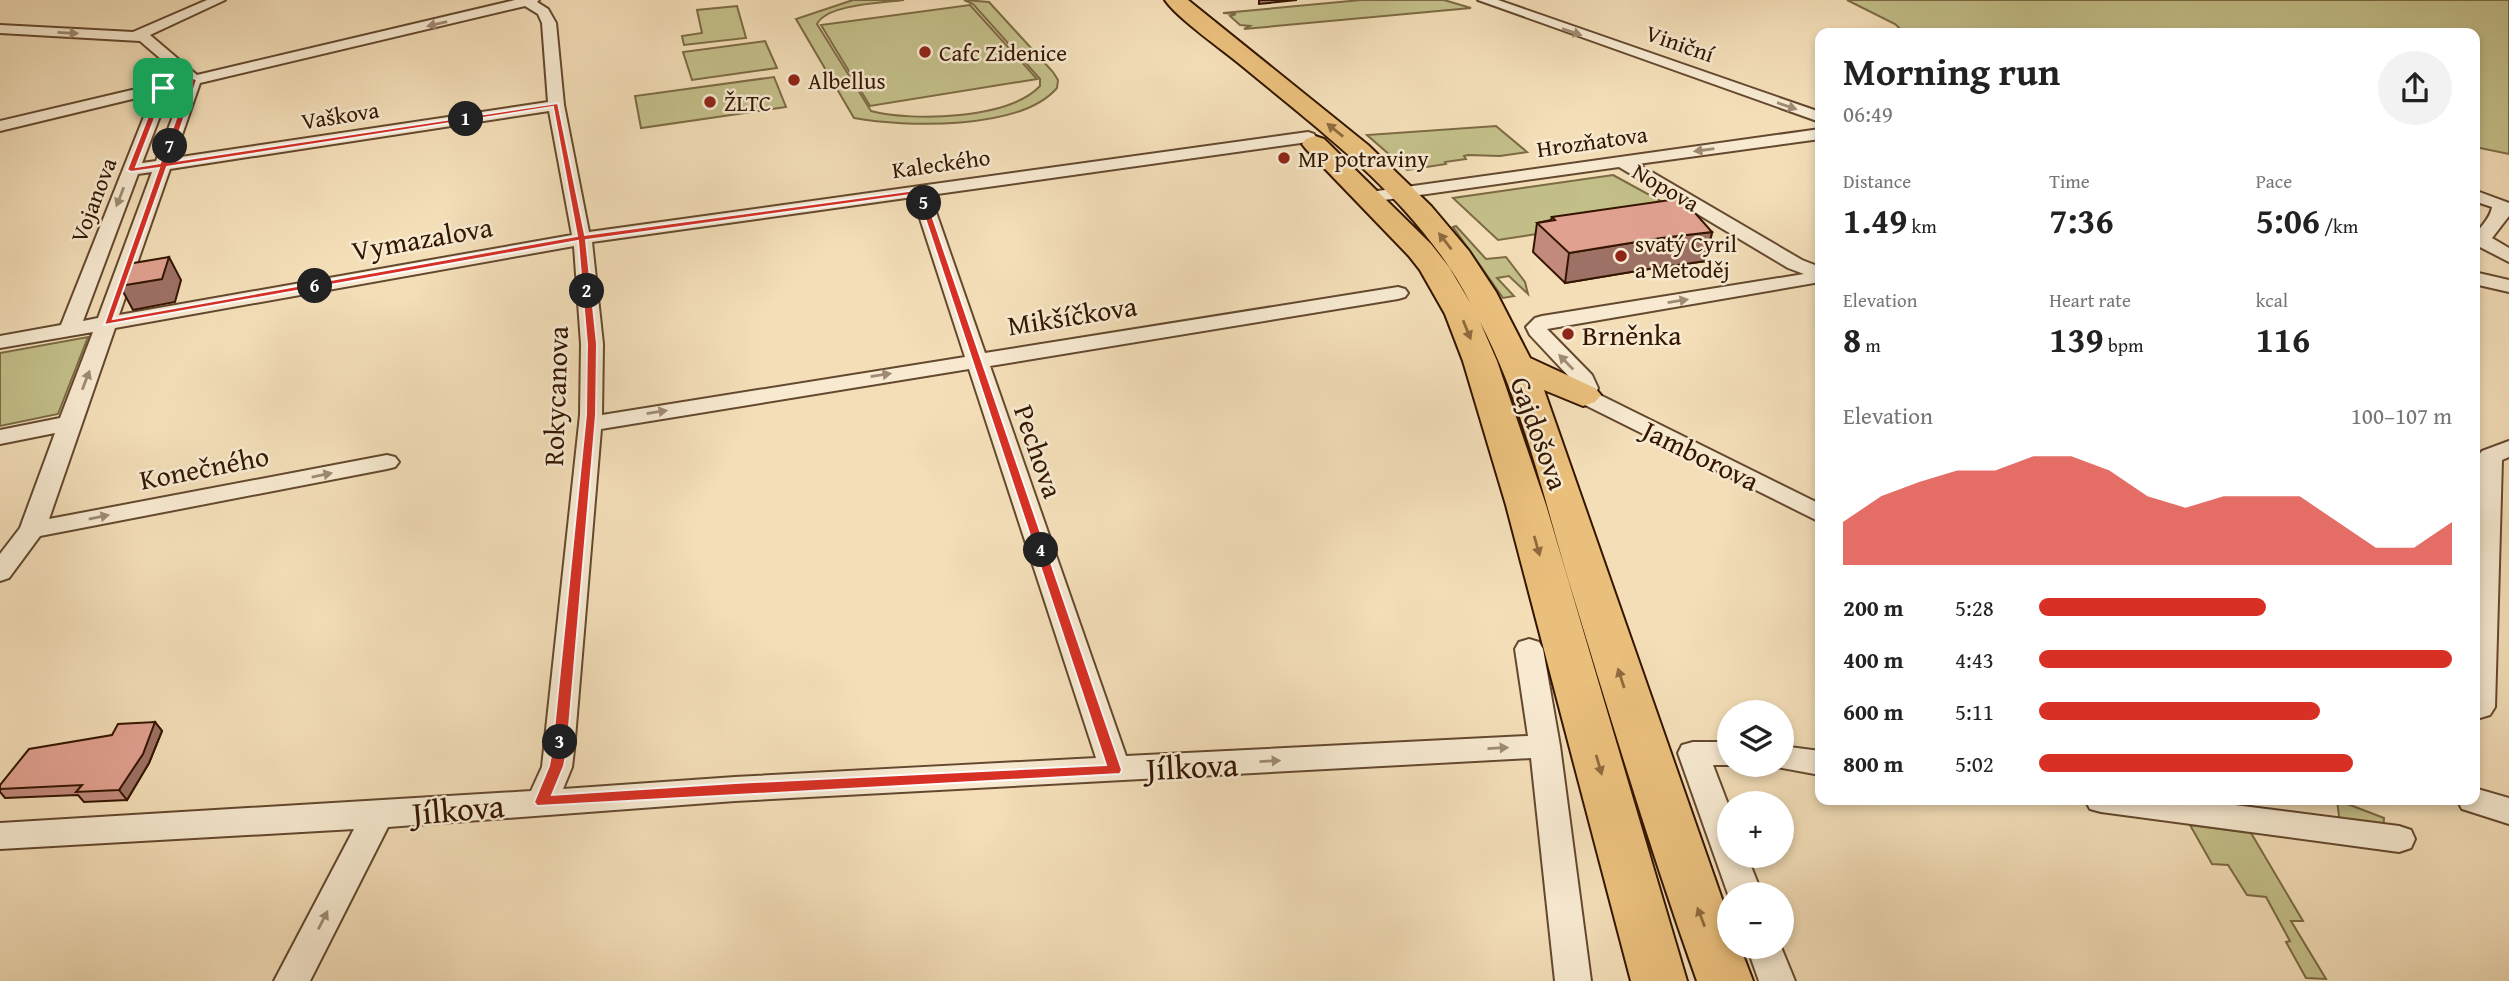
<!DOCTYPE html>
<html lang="en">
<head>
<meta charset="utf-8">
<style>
	body { margin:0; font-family:"Gentium Book Plus",serif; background:#f2f2f2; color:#222; height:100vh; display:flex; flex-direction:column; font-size:26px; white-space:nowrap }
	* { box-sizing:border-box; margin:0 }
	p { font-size:23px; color:#767676 }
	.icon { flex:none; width:38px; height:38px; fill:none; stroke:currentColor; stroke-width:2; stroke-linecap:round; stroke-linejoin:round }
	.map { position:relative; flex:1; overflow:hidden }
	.panel { position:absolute; left:1815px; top:28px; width:665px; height:777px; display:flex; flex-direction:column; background:#fff; border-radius:14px; box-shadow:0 4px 10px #0003 }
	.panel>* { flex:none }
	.fabs { position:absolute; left:1717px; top:700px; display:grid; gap:14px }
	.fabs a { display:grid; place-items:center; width:77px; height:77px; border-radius:50%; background:#fff; box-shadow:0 4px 10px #0003; font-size:35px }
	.pin { position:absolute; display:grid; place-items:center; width:60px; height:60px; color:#fff; margin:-30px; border-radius:14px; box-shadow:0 4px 10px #0006 }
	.km { position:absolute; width:35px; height:35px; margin:-18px; border-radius:50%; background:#222; color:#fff; font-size:19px; line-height:35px; text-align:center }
	.round { display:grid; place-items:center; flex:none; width:74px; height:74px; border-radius:37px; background:#f2f2f2 }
	.overview { display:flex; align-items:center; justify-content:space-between; height:119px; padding:0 28px }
	h1 { font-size:38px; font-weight:600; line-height:52px }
	.stats { display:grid; grid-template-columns:repeat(3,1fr); gap:10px; height:119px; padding:7px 28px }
	.stats div { display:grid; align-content:center }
	.stats b { font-size:35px; font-weight:600 }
	.stats small { font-size:19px; font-weight:400 }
	.stats p { font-size:19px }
	.chart { height:196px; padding:14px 28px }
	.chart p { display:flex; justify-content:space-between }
	.chart svg { width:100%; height:126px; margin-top:7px; fill:#d93025; opacity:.7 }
	ul { padding:0 28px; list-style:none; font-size:23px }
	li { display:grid; grid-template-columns:112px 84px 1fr; align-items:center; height:52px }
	li i { height:18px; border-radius:9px; background:#d93025 }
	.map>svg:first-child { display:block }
	.green { fill:#c3bf89; stroke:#7c6a44; stroke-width:2 }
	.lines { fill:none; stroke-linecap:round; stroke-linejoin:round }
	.minor-casing { stroke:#64482e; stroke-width:4 }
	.primary-casing { stroke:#341600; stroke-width:4 }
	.minor { fill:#f7ead1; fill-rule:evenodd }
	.primary { fill:#eabf7c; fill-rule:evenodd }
	.wall { fill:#c28a7d; stroke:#341600; stroke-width:2 }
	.shaded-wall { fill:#9e7166; stroke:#341600; stroke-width:2 }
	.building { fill:#e1a191; stroke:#341600; stroke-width:2 }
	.oneway { fill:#9f8b73 }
	.oneway2 { fill:#8f6a3e }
	.route { fill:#d93025; stroke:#fff; stroke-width:2; fill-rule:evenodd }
	.poi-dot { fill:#8f2418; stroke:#f7ead1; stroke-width:2.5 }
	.labels { text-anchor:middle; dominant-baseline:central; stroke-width:5; stroke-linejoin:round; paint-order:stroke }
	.far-street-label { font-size:23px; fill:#341600; stroke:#f7ead1 }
	.far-poi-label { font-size:23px; fill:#341600; stroke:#f7ead1; text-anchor:start }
	.street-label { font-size:28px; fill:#341600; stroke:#f7ead1 }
	.poi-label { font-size:28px; fill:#341600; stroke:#f7ead1; text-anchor:start }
	.near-street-label { font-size:33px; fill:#341600; stroke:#f7ead1 }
</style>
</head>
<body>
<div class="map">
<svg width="2509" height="981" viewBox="0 0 2509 981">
	<rect width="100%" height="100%" fill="#f3deb8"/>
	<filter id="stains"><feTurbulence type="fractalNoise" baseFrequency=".00286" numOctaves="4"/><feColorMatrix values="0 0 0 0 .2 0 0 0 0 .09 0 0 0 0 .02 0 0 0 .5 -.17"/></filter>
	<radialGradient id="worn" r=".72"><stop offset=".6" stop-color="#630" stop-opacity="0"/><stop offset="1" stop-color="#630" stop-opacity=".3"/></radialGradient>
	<!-- green -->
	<g class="green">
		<path d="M 853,0 L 904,0 C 883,3 827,4 817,24 L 871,111 C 913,122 1009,119 1040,86 L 1040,79 L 973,4 L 964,0 L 989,2 L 1053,72 L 1058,80 L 1057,88 C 1020,131 904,127 854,118 L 796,19 Z"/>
		<polygon points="1361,0 1444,0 1471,8 1244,29 1250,26 1240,25 1230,16 1236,14 1223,13"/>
		<polygon points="1847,0 2509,0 2509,154 2475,147 2474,33 1905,33 1895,24"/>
		<polygon points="970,5 1037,79 870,106 821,25"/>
		<polygon points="737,6 746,38 684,45 682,36 702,33 697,10"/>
		<polygon points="765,41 777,68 692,80 683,52"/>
		<polygon points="774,77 786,107 641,128 635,96"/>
		<polygon points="1496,126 1527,152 1500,156 1468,155 1464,156 1466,159 1445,162 1446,164 1407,170 1367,135"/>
		<polygon points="1613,175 1688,216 1602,224 1498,240 1453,198"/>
		<polygon points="1456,226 1486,259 1506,257 1525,282 1528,294 1509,276 1497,278 1514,296 1503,298 1453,227"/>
		<polygon points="88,337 58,414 0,426 0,353"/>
		<polygon points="2337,800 2384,818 2383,830 2340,824"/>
		<polygon points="2190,825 2251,833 2303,921 2291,921 2326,979 2306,978 2286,942 2290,941 2266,897 2247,895 2228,865 2212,864"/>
	</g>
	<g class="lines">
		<defs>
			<g id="minor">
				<path d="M 207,0 L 225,0 L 150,35 L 197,75 L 515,0 L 539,0 L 537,2 L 548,9 L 556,23 L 564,105 L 589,232 L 1308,132 L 1314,134 L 1316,137 L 1308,142 L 930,195 L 985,353 L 1398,287 L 1405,289 L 1408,293 L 1405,297 L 1398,299 L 990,366 L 1126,756 L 1528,736 L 1515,649 L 1519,642 L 1529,639 L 1539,642 L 1543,649 L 1560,746 L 1591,981 L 1555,981 L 1531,758 L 735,801 L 388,827 L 310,981 L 274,981 L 354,829 L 0,849 L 0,823 L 531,791 L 542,767 L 580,415 L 581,344 L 574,246 L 115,328 L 49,519 L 387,455 L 395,457 L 399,462 L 395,467 L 387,469 L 40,536 L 9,578 L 0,581 L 0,554 L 20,528 L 55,433 L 0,444 L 0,430 L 60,418 L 93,332 L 0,348 L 0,336 L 61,325 L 153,94 L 0,131 L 0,121 L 183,78 L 140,41 L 0,33 L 0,25 L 133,32 ZM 525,6 L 538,14 L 542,23 L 548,102 L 174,158 L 200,83 ZM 184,87 L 156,161 L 142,163 L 170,90 ZM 549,111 L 572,235 L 119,315 L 170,169 ZM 152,172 L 98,318 L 83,321 L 138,174 ZM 913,197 L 965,357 L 602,415 L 603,344 L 592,242 ZM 969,369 L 1096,758 L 735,777 L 563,789 L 572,767 L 574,750 L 601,429 Z"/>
				<polygon points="1478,0 1498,0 1820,112 1820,122"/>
				<polygon points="1820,129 1820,139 1638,164 1802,260 1820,267 1820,282 1547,329 1592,375 1598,388 1596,393 1820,504 1820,522 1575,400 1572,395 1576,388 1574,382 1530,335 1526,327 1535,318 1542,316 1804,274 1788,268 1619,167 1370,202 1361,197 1370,192"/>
				<path d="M 2474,190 L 2509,203 L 2509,216 L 2492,238 L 2509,248 L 2509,262 L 2474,244 C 2474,229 2490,222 2492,207 L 2474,201 Z"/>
				<polygon points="2474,272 2509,280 2509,292 2474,284"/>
				<polygon points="2509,441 2509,457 2502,460 2495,707 2490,715 2480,718 2474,716 2474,527 2478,456 2482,451"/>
				<polygon points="1693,742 1729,742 1729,765 1731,765 1713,765 1729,807 1729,856 1747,856 1762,894 1728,894 1678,753 1682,745"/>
				<polygon points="1782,746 1820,751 1820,775 1771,766 1782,765"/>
				<polygon points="2474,788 2509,798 2509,824 2462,809 2457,800 2474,800"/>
				<polygon points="2085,800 2195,800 2399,826 2411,830 2415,839 2411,848 2399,852 2101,812 2090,809"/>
				<polygon points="1747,947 1781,947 1795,981 1759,981"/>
			</g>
			<path id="primary" d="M 1165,0 L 1188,0 L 1368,145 L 1431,206 L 1469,251 L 1496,292 L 1530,358 L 1595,388 L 1601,395 L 1595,402 L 1583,406 L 1544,390 L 1729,919 L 1729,947 L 1740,947 L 1753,981 L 1697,981 C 1650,849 1610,716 1569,582 C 1543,495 1522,402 1480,322 L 1497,361 L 1546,505 L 1687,981 L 1631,981 L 1506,505 L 1463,361 L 1445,314 L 1420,270 L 1409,256 L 1306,149 L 1302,144 L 1306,139 L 1315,136 L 1324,139 L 1431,244 L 1449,267 L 1471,304 C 1420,205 1327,136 1242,66 C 1223,50 1178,19 1165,0 Z"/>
		</defs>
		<!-- minor casing -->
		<use href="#minor" class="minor-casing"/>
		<!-- primary casing -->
		<use href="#primary" class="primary-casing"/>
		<!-- minor -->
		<use href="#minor" class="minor"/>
		<!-- primary -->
		<use href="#primary" class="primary"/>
	</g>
	<!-- wall -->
	<g class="wall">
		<polygon points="1552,217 1712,232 1706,261 1655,268 1565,283 1533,252 1537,223 1551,220"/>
		<polygon points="155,722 162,731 149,763 127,800 84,802 78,795 5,798 0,792 0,785 112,735"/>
	</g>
	<!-- shaded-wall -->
	<g class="shaded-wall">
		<polygon points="1259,0 1297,0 1259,4"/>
		<polygon points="1712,232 1706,261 1655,268 1565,283 1569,253 1661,238"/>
		<polygon points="169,257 181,280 175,302 133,310 120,286"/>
		<polygon points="155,722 162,731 149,763 127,800 119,790"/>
	</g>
	<!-- building -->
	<g class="building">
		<polygon points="1677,199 1696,214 1712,232 1661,238 1569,253 1537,223 1555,220 1552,217"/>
		<polygon points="169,257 162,279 120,286 128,264"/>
		<polygon points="155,722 143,754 119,790 76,792 82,785 0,789 0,785 29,749 112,735 118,724"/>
	</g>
	<!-- one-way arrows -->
	<defs><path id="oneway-solid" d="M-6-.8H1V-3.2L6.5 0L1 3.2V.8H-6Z" transform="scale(1.75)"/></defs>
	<g class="oneway">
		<use href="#oneway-solid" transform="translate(437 24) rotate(167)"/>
		<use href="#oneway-solid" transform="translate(1572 32) rotate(19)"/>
		<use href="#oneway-solid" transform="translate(68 33) rotate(3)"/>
		<use href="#oneway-solid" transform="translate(1787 106) rotate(19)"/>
		<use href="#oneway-solid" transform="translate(1704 150) rotate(172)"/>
		<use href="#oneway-solid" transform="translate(120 197) rotate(111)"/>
		<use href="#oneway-solid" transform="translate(1678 301) rotate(-9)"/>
		<use href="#oneway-solid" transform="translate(1566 362) rotate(-134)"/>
		<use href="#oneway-solid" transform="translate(881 375) rotate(-9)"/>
		<use href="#oneway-solid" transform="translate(86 380) rotate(-69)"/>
		<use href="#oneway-solid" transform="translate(657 412) rotate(-9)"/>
		<use href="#oneway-solid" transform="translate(322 475) rotate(-11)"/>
		<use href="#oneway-solid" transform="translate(99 517) rotate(-11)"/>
		<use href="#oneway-solid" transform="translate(1498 748) rotate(-3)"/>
		<use href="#oneway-solid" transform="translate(1270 761) rotate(-3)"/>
		<use href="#oneway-solid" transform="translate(323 920) rotate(-63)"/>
	</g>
	<g class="oneway2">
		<use href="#oneway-solid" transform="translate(1335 130) rotate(-141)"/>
		<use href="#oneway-solid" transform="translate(1445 241) rotate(-128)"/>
		<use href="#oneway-solid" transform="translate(1467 330) rotate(68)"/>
		<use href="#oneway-solid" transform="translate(1537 546) rotate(74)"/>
		<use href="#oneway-solid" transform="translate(1621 678) rotate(-108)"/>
		<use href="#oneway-solid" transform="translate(1599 765) rotate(74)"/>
		<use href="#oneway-solid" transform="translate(1701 917) rotate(-111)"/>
	</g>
	<!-- route -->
	<path class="route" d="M 194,78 L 197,80 L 169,162 L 558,103 L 585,235 L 923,189 L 1122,770 L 1120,774 L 537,806 L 534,802 L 549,766 L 552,750 L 586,415 L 587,344 L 578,241 L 104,325 L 159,168 L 131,172 L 127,170 L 160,86 ZM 189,83 L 160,163 L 136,167 L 166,89 ZM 553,107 L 577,236 L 113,319 L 167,167 ZM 917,194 L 1106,765 L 735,783 L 552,795 L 564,766 L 567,750 L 596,415 L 597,344 L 586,240 Z"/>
	<!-- markers -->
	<g class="poi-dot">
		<circle cx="925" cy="52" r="7"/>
		<circle cx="794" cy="80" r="7"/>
		<circle cx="710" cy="102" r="7"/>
		<circle cx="1284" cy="158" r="7"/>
		<circle cx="1621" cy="256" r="7"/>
		<circle cx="1568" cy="334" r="7"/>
	</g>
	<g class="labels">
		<!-- far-street labels -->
		<g class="far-street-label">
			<text transform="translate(1680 43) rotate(19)">Viniční</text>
			<text transform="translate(340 115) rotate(-9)">Vaškova</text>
			<text transform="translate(1592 141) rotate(-8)">Hrozňatova</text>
			<text transform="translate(941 163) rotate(-8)">Kaleckého</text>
			<text transform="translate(1666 187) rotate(30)">Nopova</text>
			<text transform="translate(93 200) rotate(-69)">Vojanova</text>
		</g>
		<!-- far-poi labels -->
		<g class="far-poi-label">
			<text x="939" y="52">Cafc Zidenice</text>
			<text x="808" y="80">Albellus</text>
			<text x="724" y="102">ŽLTC</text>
			<text x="1298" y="158">MP potraviny</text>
			<text x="1635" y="243">svatý Cyril<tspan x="1635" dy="26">a Metoděj</tspan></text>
		</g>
		<!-- street labels -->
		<g class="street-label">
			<text transform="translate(422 238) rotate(-10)">Vymazalova</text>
			<text transform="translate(1072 315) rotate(-9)">Mikšíčkova</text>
			<text transform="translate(555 396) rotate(-88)">Rokycanova</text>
			<text transform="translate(1540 433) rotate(70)">Gajdošova</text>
			<text transform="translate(1039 451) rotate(71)">Pechova</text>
			<text transform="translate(1701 455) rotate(26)">Jamborova</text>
			<text transform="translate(204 467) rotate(-11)">Konečného</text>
		</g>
		<!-- poi labels -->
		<g class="poi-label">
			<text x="1582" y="334">Brněnka</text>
		</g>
		<!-- near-street labels -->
		<g class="near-street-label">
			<text transform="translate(1192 766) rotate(-3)">Jílkova</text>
			<text transform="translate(458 809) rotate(-5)">Jílkova</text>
		</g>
	</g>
	<rect width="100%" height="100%" filter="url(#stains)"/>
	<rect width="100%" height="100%" fill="url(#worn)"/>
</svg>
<div class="fabs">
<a><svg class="icon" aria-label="layers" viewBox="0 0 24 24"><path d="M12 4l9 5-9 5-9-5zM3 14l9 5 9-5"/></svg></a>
<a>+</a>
<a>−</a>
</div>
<div class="pin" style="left:163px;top:88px;background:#1e9e55"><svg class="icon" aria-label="arrive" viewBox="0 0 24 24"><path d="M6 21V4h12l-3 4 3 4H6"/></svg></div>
<b class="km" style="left:466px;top:119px">1</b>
<b class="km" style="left:587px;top:291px">2</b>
<b class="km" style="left:560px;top:742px">3</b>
<b class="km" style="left:1041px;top:550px">4</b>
<b class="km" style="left:924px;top:203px">5</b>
<b class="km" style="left:315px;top:286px">6</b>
<b class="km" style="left:170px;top:146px">7</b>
<section class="panel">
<div class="overview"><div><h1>Morning run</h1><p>06:49</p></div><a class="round"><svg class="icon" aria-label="share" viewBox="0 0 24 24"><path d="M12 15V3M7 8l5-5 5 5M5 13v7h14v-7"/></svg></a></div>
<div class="stats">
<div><p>Distance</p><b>1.49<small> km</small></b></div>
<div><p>Time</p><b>7:36</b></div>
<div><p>Pace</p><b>5:06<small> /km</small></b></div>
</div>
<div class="stats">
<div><p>Elevation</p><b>8<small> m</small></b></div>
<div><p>Heart rate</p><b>139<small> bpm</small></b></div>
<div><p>kcal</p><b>116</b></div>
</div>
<div class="chart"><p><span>Elevation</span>100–107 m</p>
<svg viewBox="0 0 160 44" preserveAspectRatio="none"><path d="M0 44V29L10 20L20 15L30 11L40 11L50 6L60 6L70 11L80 20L90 24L100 20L110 20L120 20L130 29L140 38L150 38L160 29V44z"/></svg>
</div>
<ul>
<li><b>200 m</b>5:28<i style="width:55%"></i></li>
<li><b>400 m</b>4:43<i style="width:100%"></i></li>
<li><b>600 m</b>5:11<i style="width:68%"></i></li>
<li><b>800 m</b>5:02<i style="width:76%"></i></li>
</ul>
</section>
</div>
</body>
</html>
